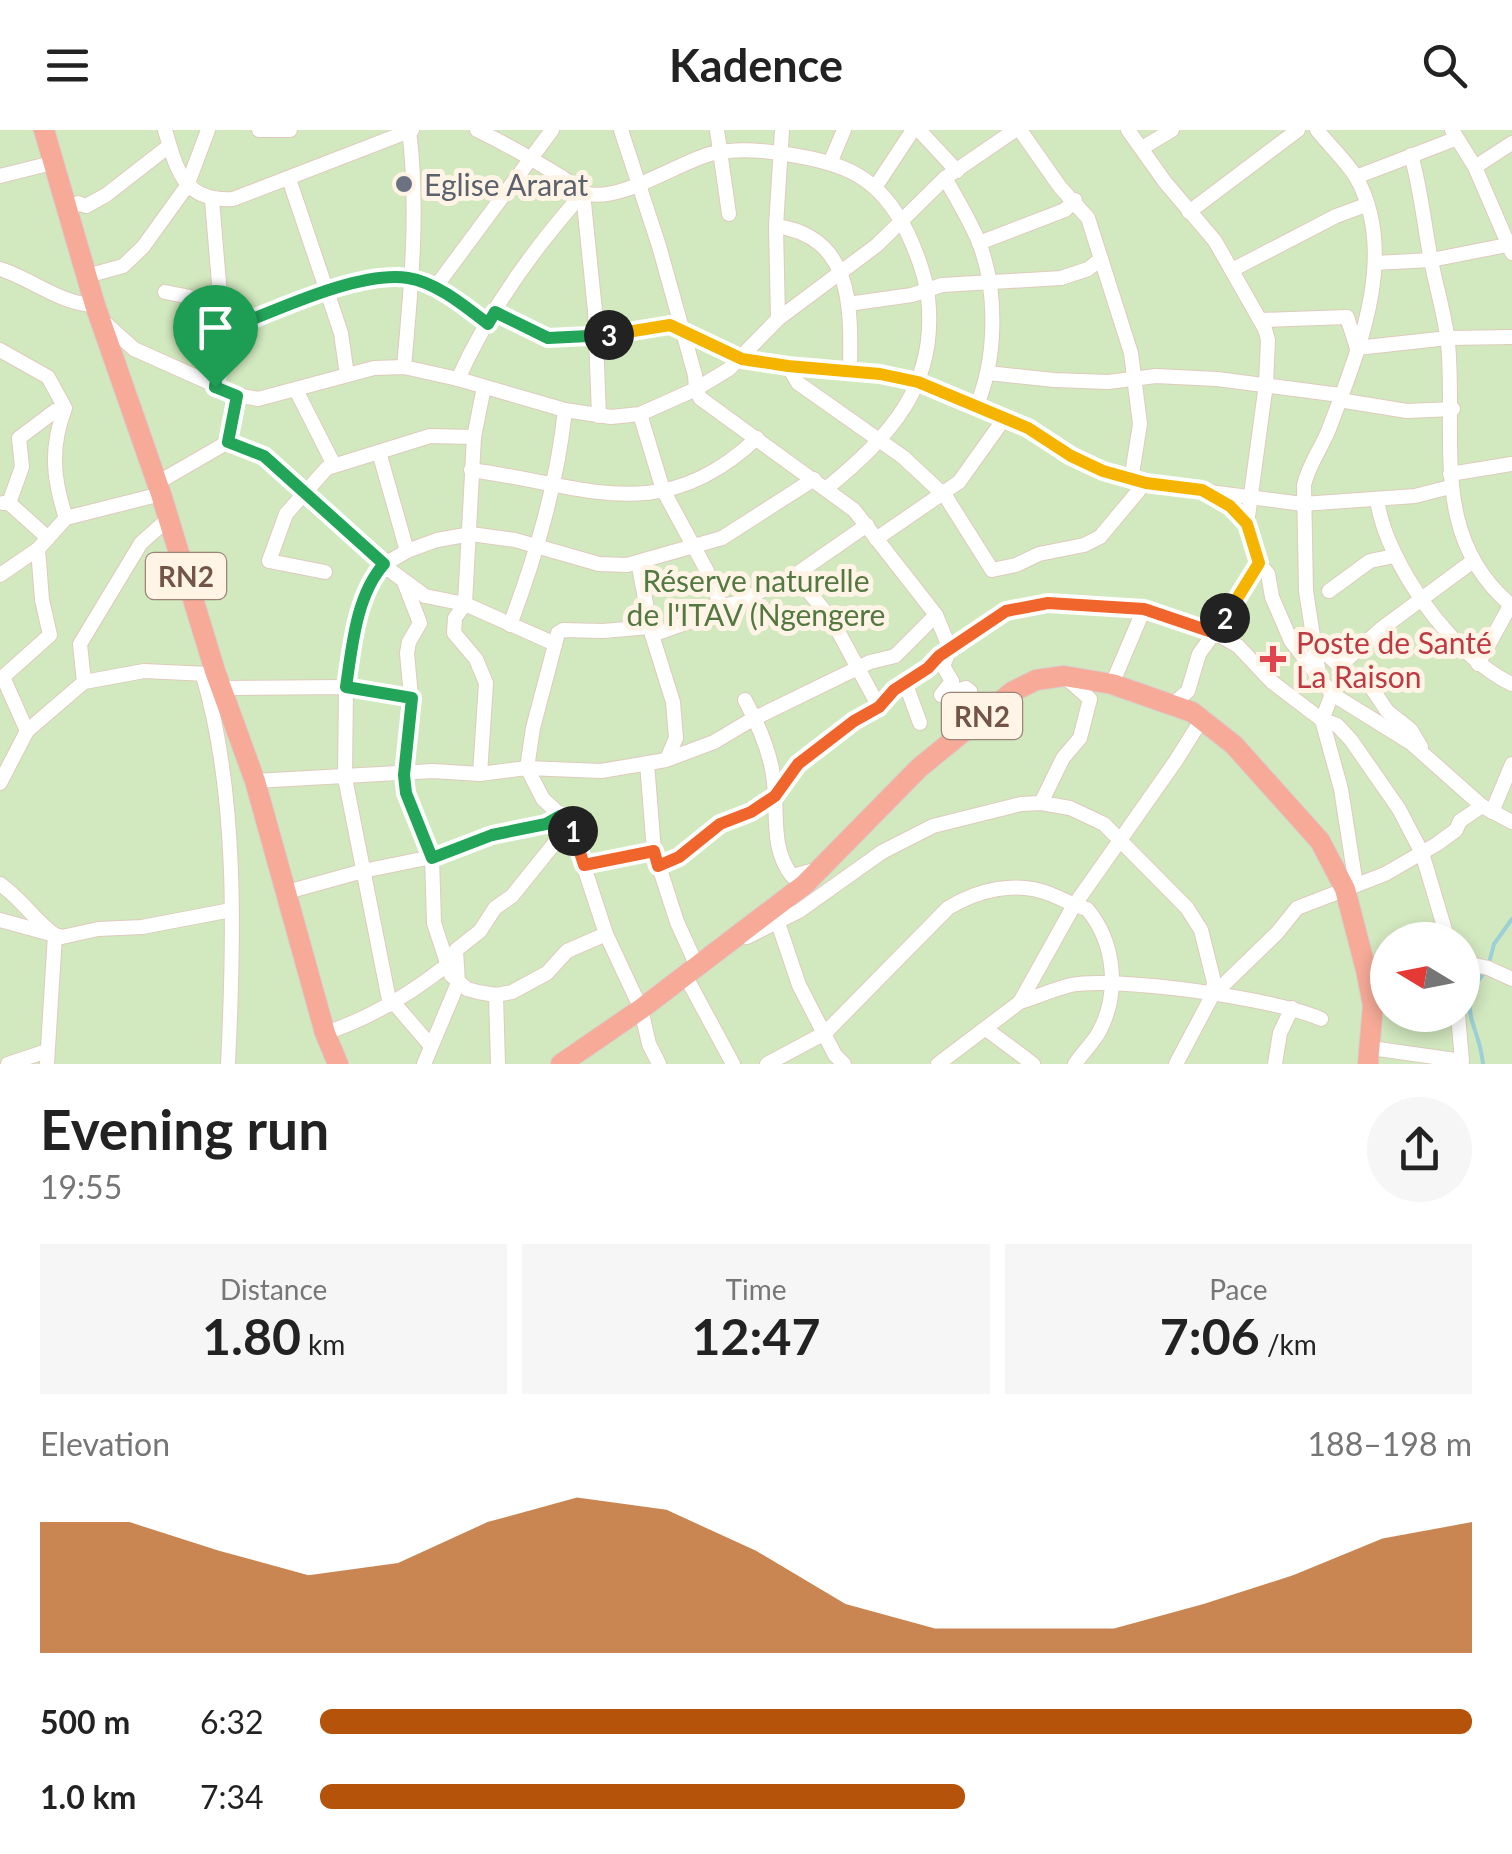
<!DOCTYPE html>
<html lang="en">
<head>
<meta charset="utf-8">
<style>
	body { margin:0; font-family:Lato,sans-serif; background:#f6f6f6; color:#222; height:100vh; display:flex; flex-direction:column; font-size:38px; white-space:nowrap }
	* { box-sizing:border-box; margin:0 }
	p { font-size:32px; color:#767676 }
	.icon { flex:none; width:55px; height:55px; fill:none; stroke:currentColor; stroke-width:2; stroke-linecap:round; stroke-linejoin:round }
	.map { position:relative; height:934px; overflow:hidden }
	.details { display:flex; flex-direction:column; background:#fff; flex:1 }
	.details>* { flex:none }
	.needle { width:65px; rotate:280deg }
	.buttons { position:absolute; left:1370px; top:792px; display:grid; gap:20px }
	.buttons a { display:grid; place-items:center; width:110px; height:110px; border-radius:50%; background:#fff; box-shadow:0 5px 15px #0003; font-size:50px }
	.pin { position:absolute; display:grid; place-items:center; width:85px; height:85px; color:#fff; margin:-102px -42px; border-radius:50% 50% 50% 0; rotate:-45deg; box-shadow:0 0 10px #0007 }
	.pin .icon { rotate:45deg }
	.km { position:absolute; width:50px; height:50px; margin:-25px; border-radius:50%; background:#222; color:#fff; font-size:28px; line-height:50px; text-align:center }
	.round { display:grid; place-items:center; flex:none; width:105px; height:105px; border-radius:52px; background:#f6f6f6 }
	.headline { display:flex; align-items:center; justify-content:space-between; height:170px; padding:0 40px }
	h1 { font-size:55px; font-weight:700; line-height:75px }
	.figures { display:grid; grid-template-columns:repeat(3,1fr); gap:15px; height:170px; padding:10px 40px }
	.figures div { display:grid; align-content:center; border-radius:0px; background:#f6f6f6; text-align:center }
	.figures b { font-size:50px; font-weight:700 }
	.figures small { font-size:28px; font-weight:400 }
	.figures p { font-size:28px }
	.chart { height:280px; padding:20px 40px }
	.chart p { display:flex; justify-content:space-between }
	.chart svg { width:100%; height:180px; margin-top:10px; fill:#b45309; opacity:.7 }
	ul { padding:0 40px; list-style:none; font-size:32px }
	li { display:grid; grid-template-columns:160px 120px 1fr; align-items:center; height:75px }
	li i { height:25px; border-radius:12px; background:#b45309 }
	header { display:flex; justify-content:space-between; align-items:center; height:130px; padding:0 40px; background:#fff; font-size:45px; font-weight:700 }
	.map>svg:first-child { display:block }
	.green { fill:#d2e8bf; fill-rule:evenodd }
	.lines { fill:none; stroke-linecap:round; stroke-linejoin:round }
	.stream { stroke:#9cd0d6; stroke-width:4 }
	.minor-casing { stroke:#dfcbbc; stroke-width:16 }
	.highway-casing { stroke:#d8cfcc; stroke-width:22 }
	.minor { stroke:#fff; stroke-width:14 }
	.highway { stroke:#f6aa97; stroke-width:20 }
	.split-1-casing { stroke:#fff; stroke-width:20 }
	.split-2-casing { stroke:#fff; stroke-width:20 }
	.split-3-casing { stroke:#fff; stroke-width:20 }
	.split-4-casing { stroke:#fff; stroke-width:20 }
	.split-1 { stroke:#22a559; stroke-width:12 }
	.split-2 { stroke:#f0652b; stroke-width:12 }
	.split-3 { stroke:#f5b400; stroke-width:12 }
	.split-4 { stroke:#22a559; stroke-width:12 }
	.worship-dot { fill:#6b7280; stroke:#fff4e6; stroke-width:4 }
	.health-dot { fill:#e0444e; stroke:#fff4e6; stroke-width:4 }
	.labels { text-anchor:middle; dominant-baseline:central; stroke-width:10; stroke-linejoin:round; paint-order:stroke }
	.shield { fill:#fff4e6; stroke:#9c8577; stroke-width:2.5 }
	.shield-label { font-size:28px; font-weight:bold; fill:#725548 }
	.worship-label { font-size:30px; fill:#5b616d; stroke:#fff4e6; text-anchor:start }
	.park-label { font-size:30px; fill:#547841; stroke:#fff4e6 }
	.health-label { font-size:30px; fill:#be3a42; stroke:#fff4e6; text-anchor:start }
</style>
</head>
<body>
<header><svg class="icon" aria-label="menu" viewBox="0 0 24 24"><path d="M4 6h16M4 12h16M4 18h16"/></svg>Kadence<svg class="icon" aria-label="search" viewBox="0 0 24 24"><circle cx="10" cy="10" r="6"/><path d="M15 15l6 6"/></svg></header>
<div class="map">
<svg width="1512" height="934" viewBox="0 0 1512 934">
	<rect width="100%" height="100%" fill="#fcefe0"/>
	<!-- green -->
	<path class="green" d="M 0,0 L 1512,0 L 1512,934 L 0,934 ZM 1388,810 L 1462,810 L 1462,885 L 1388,885 Z"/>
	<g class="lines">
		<!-- stream -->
		<g class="stream">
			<polyline points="1489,833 1494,814 1512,789"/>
			<path d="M 1483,934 C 1479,891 1454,882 1485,841"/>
		</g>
		<defs>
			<g id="minor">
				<path d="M 165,0 C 177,41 184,72 233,69 L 412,0"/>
				<polyline points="259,0 290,0"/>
				<path d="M 477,0 C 506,14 536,31 563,48 C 572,54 579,62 589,64 C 621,71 676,34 710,24 C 735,18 762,20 786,24 C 845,33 879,46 907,102 C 917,123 925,144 928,167 C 938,256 890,306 827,358"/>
				<polyline points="621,0 659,116 695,245 696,259 700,268 854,380 936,485 950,519 943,536 952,551 941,565 966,558 970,561 952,609"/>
				<polyline points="717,0 729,84"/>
				<polyline points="919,0 957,41"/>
				<polyline points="1020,0 1060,57 1088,88 1131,223 1140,294 1131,350"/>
				<polyline points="1128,0 1165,52 1215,111 1265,199 1268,210 1266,254 1247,394 1259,433 1268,444 1272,467 1291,511 1332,564 1411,613 1482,676 1512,692"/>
				<path d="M 1317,0 C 1329,15 1346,31 1356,47 C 1400,125 1357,224 1329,299 C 1321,319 1309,334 1304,355 L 1306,461 L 1319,544"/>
				<polyline points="1452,0 1475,37 1512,123"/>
				<polyline points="1142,18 1172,0"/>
				<path d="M 1411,25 C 1421,59 1424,95 1431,130 C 1436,157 1445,185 1448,213 C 1457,308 1428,406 1512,476"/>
				<polyline points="830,33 844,0"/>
				<polyline points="1475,37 1512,13"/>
				<polyline points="0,46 56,32"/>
				<polyline points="1356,47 1455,9"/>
				<path d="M 945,48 C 957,69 969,89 978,110 C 998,159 997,229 976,277"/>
				<polyline points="289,49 341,203 347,245"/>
				<polyline points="876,56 913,0"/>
				<polyline points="583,63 595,181 599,286"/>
				<polyline points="212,70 223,201 215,257"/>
				<polyline points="68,82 78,73 86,76 106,65 169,16"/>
				<polyline points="1189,82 1298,0"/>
				<path d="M 776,96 C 854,107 851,179 850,241"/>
				<polyline points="979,113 1065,80 1075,70"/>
				<polyline points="1375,133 1431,130 1507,115"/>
				<path d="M 0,139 C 32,149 62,175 95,175"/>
				<polyline points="1232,140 1336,86 1366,75"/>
				<polyline points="87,146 123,136 143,117 187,56 208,0"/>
				<polyline points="434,159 552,0"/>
				<polyline points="165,162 220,173"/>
				<polyline points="848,174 912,165 942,155 1061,148 1088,139 1101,129"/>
				<polyline points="495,183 548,208 596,207 669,195 742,229 788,236 881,244 917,252 1028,298 1071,326 1103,341 1155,355 1303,374 1415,366 1450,357"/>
				<polyline points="778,189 776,96 782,0"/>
				<polyline points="1260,190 1347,187 1357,218"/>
				<polyline points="103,191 134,219 237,265 258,269 374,238 404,237 458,249 565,280 611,287 640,284 696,259 729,239 778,189 877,115 945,48 1015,0"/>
				<path d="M 223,201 C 271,183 359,140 408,147 C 436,152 466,177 488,194"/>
				<polyline points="1357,218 1448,208 1512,207"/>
				<path d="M 0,220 L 48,247 L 65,278 C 50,318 53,349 66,388"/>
				<polyline points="788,236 798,253 903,327 946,367 992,440 1016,435 1039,424 1084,415 1100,407 1145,353"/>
				<path d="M 404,237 C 411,159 419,78 409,0"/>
				<polyline points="988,243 1054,250 1108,252 1156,246 1217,249 1340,265"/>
				<path d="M 458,249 C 488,182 535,117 583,63"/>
				<polyline points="296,260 334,335"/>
				<polyline points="1339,270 1407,281 1453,279"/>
				<polyline points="640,284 663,360 707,441 721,476"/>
				<polyline points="228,312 263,327 387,438 425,466 465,474 555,514"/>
				<polyline points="379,322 407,421"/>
				<path d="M 471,340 C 585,355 660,399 757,308"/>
				<polyline points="1450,344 1512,334"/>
				<polyline points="157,353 228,312 237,265"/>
				<path d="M 1377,369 C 1385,432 1454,528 1512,554"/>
				<polyline points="3,373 9,373 48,408"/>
				<polyline points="9,373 22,337 19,308 55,281 63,284"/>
				<polyline points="876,409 959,352 1004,289"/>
				<polyline points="638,432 652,505 673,572 676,608 667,629"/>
				<polyline points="325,442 269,431 286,384 327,338 430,306 474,307"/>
				<polyline points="0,445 38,419 66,388 161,364"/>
				<polyline points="795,445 832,490 879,577"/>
				<polyline points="404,452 420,493 409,512 407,523 411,567 404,645 406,663 432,727 434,793 451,845 467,859 478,862 496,865 512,862 547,843 567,821 606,804"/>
				<polyline points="1329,461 1370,431 1394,426"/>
				<path d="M 510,495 C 536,425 557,355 565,280"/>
				<polyline points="650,497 603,501 563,500 558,503 533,598 527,638 543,669 570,694 606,804 641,879 649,914 659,934"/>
				<polyline points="652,505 689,492 721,476 736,473 795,445 867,395"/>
				<polyline points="1315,513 1337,534 1343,533 1381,499 1473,431"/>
				<polyline points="1343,533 1347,545 1369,554 1387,581 1411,600 1421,617"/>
				<polyline points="1478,534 1510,476"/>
				<path d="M 203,546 C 238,664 234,811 228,934"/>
				<polyline points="84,552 80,514 141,413 168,389"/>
				<polyline points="905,552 920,593"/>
				<polyline points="1112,554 1144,479"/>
				<polyline points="221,558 346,557 411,567"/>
				<polyline points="1332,564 1322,590 1341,659 1356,755"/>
				<path d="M 745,570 C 758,594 769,618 773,645 C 779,679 769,717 792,746 L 815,740"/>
				<polyline points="1173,574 1188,561 1199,524 1230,481 1259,433"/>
				<polyline points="27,601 3,547 50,505 42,470 38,419"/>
				<polyline points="647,633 654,721 677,792 697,836"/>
				<polyline points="480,644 486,553 476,529 454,503 455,488 465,474 474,307 484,257"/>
				<polyline points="255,651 433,641 480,644 527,638 601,641 666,630 714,612 751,590 870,532 895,526 936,485"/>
				<polyline points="0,653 27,601 84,552 144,541 208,544"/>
				<polyline points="1041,673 1063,628 1080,608 1090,569 1064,546"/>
				<polyline points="1492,682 1512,634"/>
				<polyline points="584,735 654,721"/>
				<polyline points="658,735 679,727 720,694 751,682 775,665 798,634 854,591 879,577 894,560 928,538 939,526 1006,481 1048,473 1144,479 1215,503 1238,516 1272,552 1322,590 1337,595 1351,610 1399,679 1422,723 1448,810"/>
				<path d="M 0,754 C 22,769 34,790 55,805 L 47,934"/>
				<polyline points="287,762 363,741 432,727 491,705 546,694 560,686"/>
				<polyline points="0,790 62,807 98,799 142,797 231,780"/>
				<polyline points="778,793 799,855 835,925 844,934"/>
				<polyline points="747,807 799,781 882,722 933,696 1021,674 1041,673 1070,678 1104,694 1187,778 1201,800 1214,852 1212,866 1176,934"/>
				<polyline points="1462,832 1488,838 1512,849"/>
				<polyline points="1366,840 1388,838"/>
				<polyline points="685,845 733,934"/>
				<polyline points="1214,864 1277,803 1297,778 1385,744 1437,714 1456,700 1460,691 1482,676"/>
				<polyline points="496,865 498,934"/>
				<path d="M 1020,872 C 1037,867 1054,859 1071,855 C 1117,846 1278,869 1321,889"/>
				<polyline points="394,873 431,916"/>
				<polyline points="390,875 345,648 346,557 361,479 375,445 385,434 407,421 437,410 471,404 515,410 599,434 627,435 722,408 814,349"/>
				<polyline points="986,899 1033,934"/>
				<path d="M 325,903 C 371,888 409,865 447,835"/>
				<polyline points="1371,918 1462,931 1458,885"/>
				<polyline points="8,934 47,921"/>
				<polyline points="424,934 458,853 456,820 480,801 495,778 512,766 570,694"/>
				<path d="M 767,934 L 825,903 L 948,778 C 978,760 1016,750 1050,764 C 1063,769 1073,775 1087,779 C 1115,812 1120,863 1099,902 C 1093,913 1082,923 1075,934"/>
				<polyline points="938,934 1020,872 1073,777 1175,632 1202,589"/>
				<polyline points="1275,934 1280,903 1292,878"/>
			</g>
			<g id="highway">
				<polyline points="44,0 95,175 161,364 215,541 255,651 325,903 338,934"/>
				<polyline points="561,934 641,879 804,755 919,638 1012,562 1036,550 1064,546 1112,554 1192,582 1234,615 1320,711 1345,759 1366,840 1373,875 1368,934"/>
			</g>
		</defs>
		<!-- minor casing -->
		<use href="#minor" class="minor-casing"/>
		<!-- highway casing -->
		<use href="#highway" class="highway-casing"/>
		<!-- minor -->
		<use href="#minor" class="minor"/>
		<!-- highway -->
		<use href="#highway" class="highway"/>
	</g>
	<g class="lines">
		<defs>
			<path id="split-1" d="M 215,257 L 237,266 L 228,312 L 264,326 L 384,434 C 356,465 352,517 346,557 L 412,568 L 404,645 L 406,663 L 432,728 L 492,705 L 546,694 L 560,686 L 573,701"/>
			<polyline id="split-2" points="573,701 584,735 654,721 658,736 679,727 720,694 751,682 775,666 798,634 854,591 879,577 894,560 928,538 939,526 1006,481 1048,473 1144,479 1215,503 1225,488"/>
			<polyline id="split-3" points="609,205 670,195 742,229 788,236 880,244 918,252 1028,298 1071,326 1103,341 1146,353 1202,360 1230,376 1247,394 1259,433 1225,488"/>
			<path id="split-4" d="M 215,257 L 223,201 C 271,183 358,140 408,148 C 436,152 466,177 488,194 L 495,182 L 548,208 L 609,205"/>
		</defs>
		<!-- split-1 casing -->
		<use href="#split-1" class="split-1-casing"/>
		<!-- split-2 casing -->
		<use href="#split-2" class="split-2-casing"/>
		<!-- split-3 casing -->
		<use href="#split-3" class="split-3-casing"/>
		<!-- split-4 casing -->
		<use href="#split-4" class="split-4-casing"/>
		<!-- split-1 -->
		<use href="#split-1" class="split-1"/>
		<!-- split-2 -->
		<use href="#split-2" class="split-2"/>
		<!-- split-3 -->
		<use href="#split-3" class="split-3"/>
		<!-- split-4 -->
		<use href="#split-4" class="split-4"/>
	</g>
	<!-- markers -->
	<circle class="worship-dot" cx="404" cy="54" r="10"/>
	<path class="health-dot" d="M1268 514h10v10h10v10h-10v10h-10v-10h-10v-10h10z"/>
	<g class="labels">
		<!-- shield labels -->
		<g class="shield">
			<rect x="146" y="423" width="80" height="46" rx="8"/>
			<rect x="942" y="563" width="80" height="46" rx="8"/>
		</g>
		<g class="shield-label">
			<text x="186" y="446">RN2</text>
			<text x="982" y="586">RN2</text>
		</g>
		<!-- worship labels -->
		<g class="worship-label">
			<text x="424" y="54">Eglise Ararat</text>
		</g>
		<!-- park labels -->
		<g class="park-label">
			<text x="756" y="450">Réserve naturelle<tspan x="756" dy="34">de l'ITAV (Ngengere</tspan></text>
		</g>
		<!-- health labels -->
		<g class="health-label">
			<text x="1296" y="512">Poste de Santé<tspan x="1296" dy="34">La Raison</tspan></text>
		</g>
	</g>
</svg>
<div class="buttons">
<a><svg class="needle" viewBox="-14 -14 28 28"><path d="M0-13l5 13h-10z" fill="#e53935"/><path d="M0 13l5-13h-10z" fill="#767676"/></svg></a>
</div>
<div class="pin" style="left:215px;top:257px;background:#1e9e55"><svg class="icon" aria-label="arrive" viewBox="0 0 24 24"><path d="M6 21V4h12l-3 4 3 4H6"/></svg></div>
<b class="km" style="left:573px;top:701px">1</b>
<b class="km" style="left:1225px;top:488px">2</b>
<b class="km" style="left:609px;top:205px">3</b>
</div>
<section class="details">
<div class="headline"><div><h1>Evening run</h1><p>19:55</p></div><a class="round"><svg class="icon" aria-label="share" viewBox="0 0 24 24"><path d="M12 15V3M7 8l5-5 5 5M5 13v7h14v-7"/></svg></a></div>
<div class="figures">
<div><p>Distance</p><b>1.80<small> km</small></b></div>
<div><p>Time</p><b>12:47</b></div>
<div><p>Pace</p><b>7:06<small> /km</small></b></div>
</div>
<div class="chart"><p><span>Elevation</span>188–198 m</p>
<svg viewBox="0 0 160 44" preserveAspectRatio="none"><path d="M0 44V12L10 12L20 19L30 25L40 22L50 12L60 6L70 9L80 19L90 32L100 38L110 38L120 38L130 32L140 25L150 16L160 12V44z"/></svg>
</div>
<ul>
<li><b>500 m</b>6:32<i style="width:100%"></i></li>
<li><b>1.0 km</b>7:34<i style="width:56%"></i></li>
</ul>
</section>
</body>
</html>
